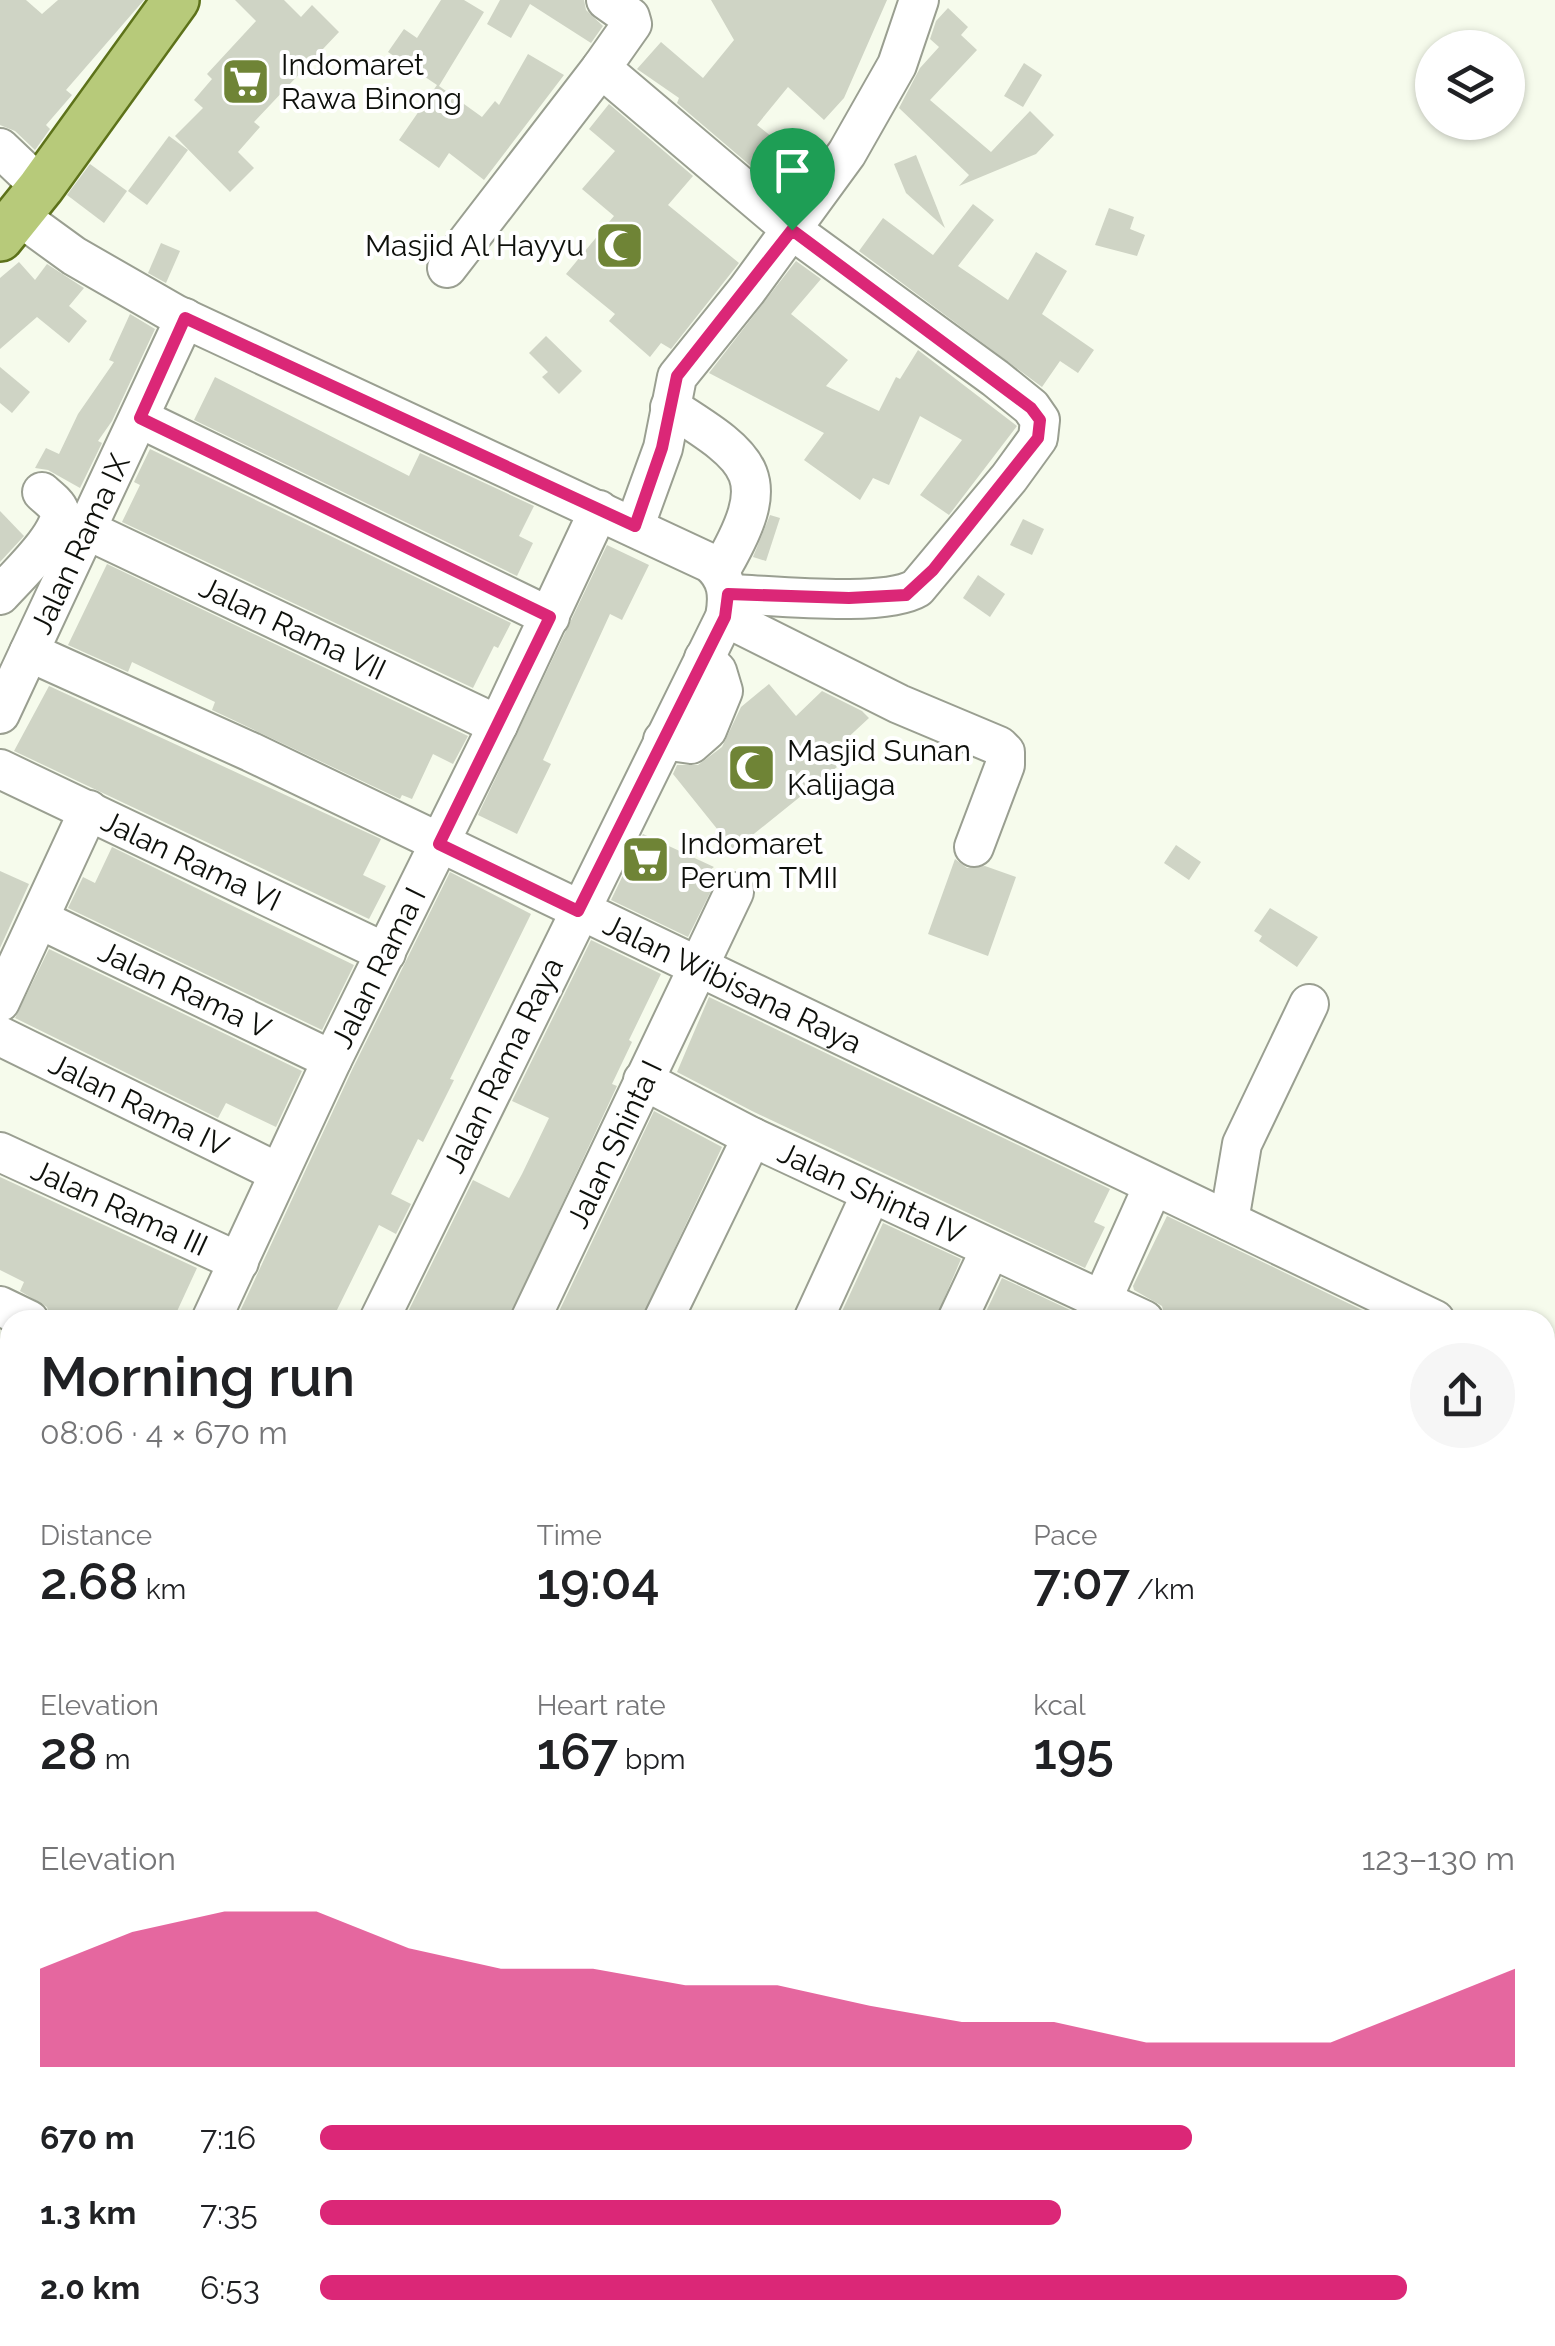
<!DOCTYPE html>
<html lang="en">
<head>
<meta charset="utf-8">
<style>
	body { margin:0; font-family:Raleway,sans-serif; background:#f6f6f6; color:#202124; height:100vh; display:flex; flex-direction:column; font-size:38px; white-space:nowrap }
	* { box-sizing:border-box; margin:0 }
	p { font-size:32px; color:#757577 }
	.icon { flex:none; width:55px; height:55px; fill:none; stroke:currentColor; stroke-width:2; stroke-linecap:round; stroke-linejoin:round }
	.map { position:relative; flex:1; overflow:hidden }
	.sheet { position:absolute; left:0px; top:1310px; width:1555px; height:1038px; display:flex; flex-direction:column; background:#fff; border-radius:30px 30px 0 0; box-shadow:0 2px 8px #0004 }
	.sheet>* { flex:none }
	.fabs { position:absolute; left:1415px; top:30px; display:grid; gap:20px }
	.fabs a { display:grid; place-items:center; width:110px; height:110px; border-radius:50%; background:#fff; box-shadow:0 2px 8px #0004; font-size:50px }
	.pin { position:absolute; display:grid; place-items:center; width:85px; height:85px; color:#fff; margin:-102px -42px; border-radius:50% 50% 50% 0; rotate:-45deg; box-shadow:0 0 10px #0007 }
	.pin .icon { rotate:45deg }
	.round { display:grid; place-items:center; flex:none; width:105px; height:105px; border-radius:52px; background:#f6f6f6 }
	.head { display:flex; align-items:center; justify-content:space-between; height:170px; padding:0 40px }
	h1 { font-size:55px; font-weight:600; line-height:75px }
	.metrics { display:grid; grid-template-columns:repeat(3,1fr); gap:15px; height:170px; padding:10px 40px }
	.metrics div { display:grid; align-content:center }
	.metrics b { font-size:50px; font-weight:600 }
	.metrics small { font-size:28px; font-weight:400 }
	.metrics p { font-size:28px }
	.chart { height:280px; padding:20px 40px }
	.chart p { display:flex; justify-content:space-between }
	.chart svg { width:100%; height:180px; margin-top:10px; fill:#db2777; opacity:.7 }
	ul { padding:0 40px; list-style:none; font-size:32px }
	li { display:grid; grid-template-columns:160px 120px 1fr; align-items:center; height:75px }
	li i { height:25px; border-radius:12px; background:#db2777 }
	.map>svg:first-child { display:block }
	.green { fill:#c1cfa7 }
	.building { fill:#cfd4c5 }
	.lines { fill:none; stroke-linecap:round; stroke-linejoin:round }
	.minor-casing { stroke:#9a9f91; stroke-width:42 }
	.major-casing { stroke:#5d721a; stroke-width:50 }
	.minor { stroke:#fff; stroke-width:38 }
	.major { stroke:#b7ca7a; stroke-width:45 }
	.route-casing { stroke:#fff; stroke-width:20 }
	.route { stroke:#db2777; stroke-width:12 }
	.labels { text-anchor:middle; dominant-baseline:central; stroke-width:8; stroke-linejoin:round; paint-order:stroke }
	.poi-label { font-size:30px; fill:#0e100b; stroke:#fff; text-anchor:start }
	.street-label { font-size:30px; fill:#0e100b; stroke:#fff }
</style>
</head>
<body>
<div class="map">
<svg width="1555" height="2346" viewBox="0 0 1555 2346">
	<rect width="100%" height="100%" fill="#f6fbec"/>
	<!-- green -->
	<polygon class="green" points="0,1624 10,1629 10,2338 1523,2338 1533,2346 0,2346"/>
	<!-- building -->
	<g class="building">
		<polygon points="0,0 26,0 42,14 58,0 144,0 66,90 72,95 46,125 50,129 35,150 15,131 0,125"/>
		<polygon points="235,0 284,0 301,17 312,5 339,32 254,122 260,127 238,152 254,168 230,192 175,136 203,108 194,100 212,79 207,74 256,21"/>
		<polygon points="441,0 464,0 484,12 439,86 482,117 495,101 499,105 528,54 564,75 484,180 449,153 439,168 399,140 437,85 388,52 404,29 417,38"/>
		<polygon points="500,0 584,0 586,10 603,26 591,43 530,4 511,38 487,24"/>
		<polygon points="711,0 887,0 844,98 824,120 788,87 757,125 776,140 771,145 809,164 787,197 677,103 679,98 637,69 661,42 703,78 734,40"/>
		<polygon points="948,8 968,27 961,35 977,50 930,100 991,152 1030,111 1054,135 1036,154 959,186 969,175 899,108 920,68 939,47 930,39 936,21"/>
		<polygon points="1024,63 1042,75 1023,107 1004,96"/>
		<polygon points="609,104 693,176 668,205 739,263 671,349 661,343 650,357 609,321 615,314 566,274 614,216 582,189 615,151 589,129"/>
		<polygon points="169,136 188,150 147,205 128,191"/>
		<polygon points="916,155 945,228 906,193 894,164"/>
		<polygon points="90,164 127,191 104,223 67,195"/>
		<polygon points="973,204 994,220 958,266 1008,300 1036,252 1067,271 1042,314 1094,350 1078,373 1060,361 1042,387 859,251 883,218 933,255"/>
		<polygon points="1109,208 1134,217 1130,229 1145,235 1137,256 1095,245"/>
		<polygon points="161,243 180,251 166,283 148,273"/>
		<polygon points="796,261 821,279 791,314 848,360 826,386 879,411 896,377 900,379 918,350 1017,426 949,515 920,495 962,440 920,416 889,485 873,478 860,500 804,460 824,433 709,373"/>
		<polygon points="19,262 35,280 47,264 84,288 69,306 87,321 69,343 37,317 0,349 0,278"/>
		<polygon points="130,314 155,329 112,421 98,441 102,443 80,488 48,470 35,468 46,448 59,454 78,414 114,362 109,360"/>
		<polygon points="546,336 582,371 559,394 542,377 548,372 529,353"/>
		<polygon points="0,367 30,392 12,413 0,403"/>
		<polygon points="215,377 409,476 420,453 534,506 519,536 533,543 517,576 194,420"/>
		<polygon points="150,449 511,623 498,648 494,646 473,688 122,522 140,485 134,482"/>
		<polygon points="0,511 24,536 0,562"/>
		<polygon points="770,515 780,518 766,561 753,557"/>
		<polygon points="1023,519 1044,529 1032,555 1010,545"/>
		<polygon points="607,545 649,565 622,620 610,614 543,760 551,764 517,834 478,815"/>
		<polygon points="107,564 468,736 453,764 433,754 412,799 402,795 400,799 212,710 215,702 132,662 128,672 68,645"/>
		<polygon points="978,575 1005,594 990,617 963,598"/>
		<polygon points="769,684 796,716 822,691 862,711 869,718 828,756 837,767 734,850 673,774 677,765 698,765 722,747 741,707"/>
		<polygon points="49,686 381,839 363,875 386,886 369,919 14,751"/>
		<polygon points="643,834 714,867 707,872 718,877 688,937 611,900"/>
		<polygon points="1176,845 1201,862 1189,880 1164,863"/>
		<polygon points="112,847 354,965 322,1030 68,908 83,877 95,883"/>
		<polygon points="955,859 967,868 985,866 1016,877 988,956 928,934"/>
		<polygon points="0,871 29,884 0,948"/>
		<polygon points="450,872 531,914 450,1079 454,1080 423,1142 418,1139 391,1194 411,1204 396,1234 379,1225 332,1320 236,1320 352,1070"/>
		<polygon points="1270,908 1318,937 1297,967 1259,941 1262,936 1254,931"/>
		<polygon points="591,940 661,974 629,1040 632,1042 612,1084 617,1086 508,1320 404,1320 473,1180 509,1198 522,1174 549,1118 512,1101"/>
		<polygon points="49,949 302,1071 276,1127 226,1103 218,1118 15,1018"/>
		<polygon points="709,997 1110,1189 1094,1222 1105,1227 1085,1268 752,1111 677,1072"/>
		<polygon points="654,1111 722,1147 641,1320 555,1320"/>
		<polygon points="0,1177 197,1268 173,1320 51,1320 47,1307 20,1291 24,1282 0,1270"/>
		<polygon points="1167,1216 1383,1320 1166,1320 1162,1306 1134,1290 1133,1286"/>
		<polygon points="883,1223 961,1259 935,1320 838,1320"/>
		<polygon points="1002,1278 1070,1310 1066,1320 982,1320"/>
	</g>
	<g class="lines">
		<defs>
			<g id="minor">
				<path d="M 606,0 L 630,17 L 632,24 L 601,68 L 792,230 L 995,378 L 1031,407 L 1040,420 L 1038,438 L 1009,478 L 917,588 C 884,608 770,595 728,594"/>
				<polyline points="0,148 41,187"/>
				<path d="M 19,216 L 74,256 L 175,314 L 710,563 C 728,578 729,596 725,617 L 379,1320"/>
				<polyline points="447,268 601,68"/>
				<path d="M 670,407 C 756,461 775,477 720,571"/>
				<polyline points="139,418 550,617"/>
				<polyline points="635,525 663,448 677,377 747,290 847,153 897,65 919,0"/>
				<path id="s1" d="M 87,530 L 498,725"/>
				<path d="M 0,595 C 14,579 67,530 59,510 C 57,504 47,497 42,492"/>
				<polyline points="725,617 899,704 999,746 1005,752 1005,765 974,847"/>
				<path id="s2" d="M 29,652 L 251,752 L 1435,1320"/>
				<path id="s3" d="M 0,714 L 185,318"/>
				<polyline points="663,740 691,744 707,730 723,691 717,671 704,658"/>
				<path id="s4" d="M 0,769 L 386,953"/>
				<path id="s5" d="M 39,919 L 332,1060"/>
				<polyline points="0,1002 89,810"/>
				<path id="s6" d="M 0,1036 L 279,1173"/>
				<path id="s7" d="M 643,1080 L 752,1137 L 1144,1320"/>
				<path id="s8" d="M 0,1152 L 239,1262"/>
				<polyline points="1229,1221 1242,1144 1309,1004"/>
				<polyline points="0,1306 29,1320"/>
				<path id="s9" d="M 211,1320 L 332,1060 L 498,725 L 599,510"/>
				<path id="s10" d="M 530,1320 L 734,892"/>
				<polyline points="663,1320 752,1137"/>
				<polyline points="813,1320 871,1194"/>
				<polyline points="957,1320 990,1250"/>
				<polyline points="1093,1320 1153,1186"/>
				<polyline points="1545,1372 1555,1377"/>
				<polyline points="0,1437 10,1442"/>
				<polyline points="1545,1477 1555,1455"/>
				<polyline points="0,1589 10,1594"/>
				<polyline points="1545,1763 1555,1743"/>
				<polyline points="1545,1899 1555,1904"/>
				<polyline points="0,2028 10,2012"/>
				<polyline points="1548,2049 1555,2036"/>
				<polyline points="1545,2186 1555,2191"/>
				<polyline points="0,2202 10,2184"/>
				<polyline points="1076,2338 1077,2346"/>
				<polyline points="1544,2338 1555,2343"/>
			</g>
			<polyline id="major" points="0,238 41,187 176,0"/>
		</defs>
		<!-- minor casing -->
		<use href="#minor" class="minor-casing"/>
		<!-- major casing -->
		<use href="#major" class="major-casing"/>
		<!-- minor -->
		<use href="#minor" class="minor"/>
		<!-- major -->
		<use href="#major" class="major"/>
	</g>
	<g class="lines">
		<defs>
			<polygon id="route" points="792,230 1031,408 1040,420 1038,438 933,570 906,595 849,598 728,594 725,617 578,911 439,844 550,617 140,418 185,318 635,526 662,448 677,376"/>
		</defs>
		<!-- route casing -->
		<use href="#route" class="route-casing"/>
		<!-- route -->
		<use href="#route" class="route"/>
	</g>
	<!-- icons -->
	<defs>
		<symbol id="supermarket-square" viewBox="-11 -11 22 22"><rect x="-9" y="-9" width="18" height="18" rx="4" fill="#6f8436" stroke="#fff"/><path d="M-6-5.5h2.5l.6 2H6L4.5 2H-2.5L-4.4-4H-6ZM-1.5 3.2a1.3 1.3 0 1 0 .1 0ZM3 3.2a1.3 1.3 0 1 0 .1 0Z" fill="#fff"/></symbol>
		<symbol id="mosque-square" viewBox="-11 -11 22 22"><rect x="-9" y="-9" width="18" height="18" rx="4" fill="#6f8436" stroke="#fff"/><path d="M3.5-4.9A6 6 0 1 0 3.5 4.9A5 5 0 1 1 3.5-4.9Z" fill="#fff"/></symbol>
	</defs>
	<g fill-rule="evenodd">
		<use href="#supermarket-square" x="218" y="54" width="55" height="55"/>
		<use href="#mosque-square" x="592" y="218" width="55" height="55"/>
		<use href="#mosque-square" x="724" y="740" width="55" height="55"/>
		<use href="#supermarket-square" x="618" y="832" width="55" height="55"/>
	</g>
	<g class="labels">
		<!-- poi labels -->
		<g class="poi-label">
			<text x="281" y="64">Indomaret<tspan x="281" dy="34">Rawa Binong</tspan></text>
			<text x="584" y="245" text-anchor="end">Masjid Al Hayyu</text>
			<text x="787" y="750">Masjid Sunan<tspan x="787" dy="34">Kalijaga</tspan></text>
			<text x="680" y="843">Indomaret<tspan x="680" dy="34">Perum TMII</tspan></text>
		</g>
		<!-- street labels -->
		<g class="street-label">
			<text stroke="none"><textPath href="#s3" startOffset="188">Jalan Rama IX</textPath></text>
			<text stroke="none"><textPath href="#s1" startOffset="228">Jalan Rama VII</textPath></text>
			<text stroke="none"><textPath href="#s4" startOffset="212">Jalan Rama VI</textPath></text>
			<text stroke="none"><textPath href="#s9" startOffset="390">Jalan Rama I</textPath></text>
			<text stroke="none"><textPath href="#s2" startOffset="778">Jalan Wibisana Raya</textPath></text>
			<text stroke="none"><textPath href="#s5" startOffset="162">Jalan Rama V</textPath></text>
			<text transform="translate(503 1065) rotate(-64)">Jalan Rama Raya</text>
			<text stroke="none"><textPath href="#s6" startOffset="155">Jalan Rama IV</textPath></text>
			<text stroke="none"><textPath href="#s10" startOffset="195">Jalan Shinta I</textPath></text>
			<text stroke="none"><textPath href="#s7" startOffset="255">Jalan Shinta IV</textPath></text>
			<text stroke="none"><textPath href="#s8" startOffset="132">Jalan Rama III</textPath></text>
		</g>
	</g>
</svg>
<div class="fabs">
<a><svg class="icon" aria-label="layers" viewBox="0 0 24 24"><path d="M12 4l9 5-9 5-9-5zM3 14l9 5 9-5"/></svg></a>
</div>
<div class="pin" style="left:792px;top:230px;background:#1e9e55"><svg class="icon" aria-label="arrive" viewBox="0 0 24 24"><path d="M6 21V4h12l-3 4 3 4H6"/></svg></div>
<section class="sheet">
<div class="head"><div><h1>Morning run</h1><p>08:06 · 4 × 670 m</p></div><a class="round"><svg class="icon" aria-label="share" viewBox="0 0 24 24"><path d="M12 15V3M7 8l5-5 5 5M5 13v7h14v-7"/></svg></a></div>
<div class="metrics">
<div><p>Distance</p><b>2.68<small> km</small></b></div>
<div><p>Time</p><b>19:04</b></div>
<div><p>Pace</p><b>7:07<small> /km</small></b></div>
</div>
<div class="metrics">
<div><p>Elevation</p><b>28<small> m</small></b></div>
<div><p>Heart rate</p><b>167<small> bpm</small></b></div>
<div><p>kcal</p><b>195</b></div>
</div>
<div class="chart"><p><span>Elevation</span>123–130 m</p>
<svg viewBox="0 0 160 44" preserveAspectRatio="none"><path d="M0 44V20L10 11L20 6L30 6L40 15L50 20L60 20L70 24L80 24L90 29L100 33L110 33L120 38L130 38L140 38L150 29L160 20V44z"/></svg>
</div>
<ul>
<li><b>670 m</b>7:16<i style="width:73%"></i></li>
<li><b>1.3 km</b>7:35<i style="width:62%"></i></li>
<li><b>2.0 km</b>6:53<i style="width:91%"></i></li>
</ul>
</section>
</div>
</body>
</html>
